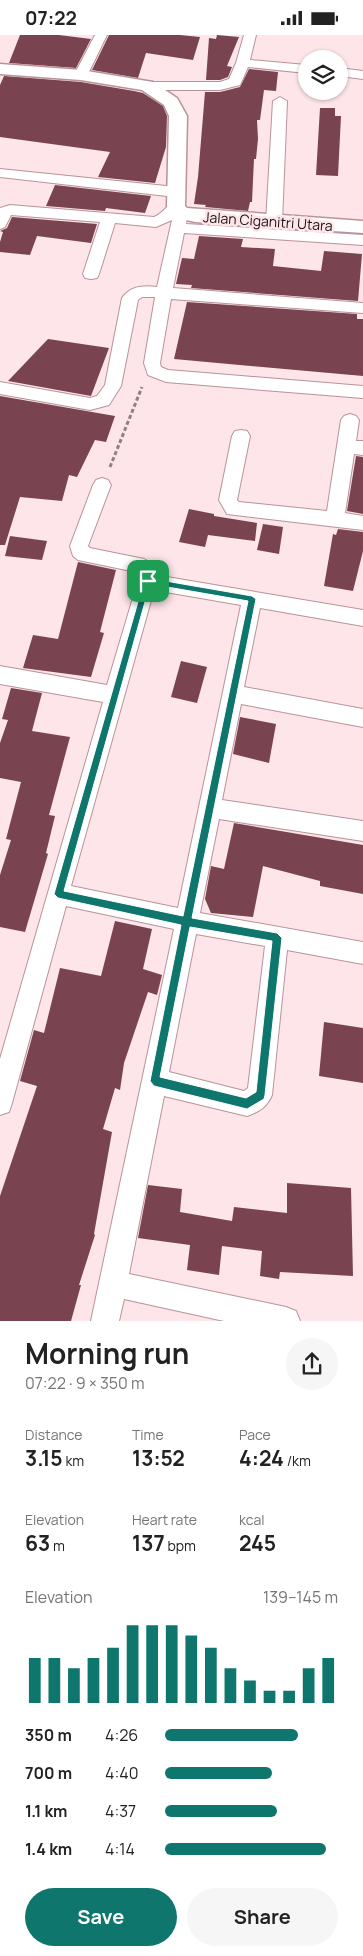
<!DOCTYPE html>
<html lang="en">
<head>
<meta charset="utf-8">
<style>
	body { margin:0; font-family:Manrope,sans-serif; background:#f6f6f6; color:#222; height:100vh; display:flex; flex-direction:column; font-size:19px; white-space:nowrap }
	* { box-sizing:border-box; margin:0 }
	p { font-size:16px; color:#767676 }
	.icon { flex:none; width:28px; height:28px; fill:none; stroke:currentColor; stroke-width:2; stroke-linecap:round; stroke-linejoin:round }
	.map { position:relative; height:1286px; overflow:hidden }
	.side { display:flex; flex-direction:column; background:#fff; flex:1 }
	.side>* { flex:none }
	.fabs { position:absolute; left:298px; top:15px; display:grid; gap:10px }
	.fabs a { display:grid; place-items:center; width:50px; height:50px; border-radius:50%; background:#fff; box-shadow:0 1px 4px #0004; font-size:25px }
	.pin { position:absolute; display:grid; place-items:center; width:42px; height:42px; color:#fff; margin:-21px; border-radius:10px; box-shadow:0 2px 8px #0006 }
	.round { display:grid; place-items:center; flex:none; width:52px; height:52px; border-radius:26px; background:#f6f6f6 }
	.summary { display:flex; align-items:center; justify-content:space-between; height:85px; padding:0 25px }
	h1 { font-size:28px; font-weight:700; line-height:38px }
	.figures { display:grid; grid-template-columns:repeat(3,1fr); gap:8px; height:85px; padding:5px 25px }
	.figures div { display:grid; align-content:center }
	.figures b { font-size:21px; font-weight:700 }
	.figures small { font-size:14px; font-weight:400 }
	.figures p { font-size:14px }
	.chart { height:140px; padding:10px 25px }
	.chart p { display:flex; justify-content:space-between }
	.chart svg { width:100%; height:90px; margin-top:5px; stroke:#0f766e; stroke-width:6 }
	.action { display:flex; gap:10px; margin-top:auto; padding:10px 25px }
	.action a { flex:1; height:58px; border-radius:30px; background:#0f766e; color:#fff; font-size:20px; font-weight:700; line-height:58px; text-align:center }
	.action a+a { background:#f6f6f6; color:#222 }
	ul { padding:0 25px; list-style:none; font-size:16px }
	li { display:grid; grid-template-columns:80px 60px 1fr; align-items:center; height:38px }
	li i { height:12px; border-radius:6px; background:#0f766e }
	.status { display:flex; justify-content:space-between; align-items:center; height:35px; padding:0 25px; background:#fff; direction:ltr }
	.status svg { height:14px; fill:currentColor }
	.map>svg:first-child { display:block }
	.building { fill:#7a4350 }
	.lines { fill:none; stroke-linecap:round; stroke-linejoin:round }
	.minor-casing { stroke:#b8939a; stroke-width:2 }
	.tertiary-casing { stroke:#b8939a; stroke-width:3 }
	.path { stroke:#927f83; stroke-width:3; stroke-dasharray:4 2.5; stroke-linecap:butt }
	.minor { fill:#fff; fill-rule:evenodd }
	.tertiary { fill:#fff; fill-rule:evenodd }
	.route { fill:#0f766e; stroke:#fff; fill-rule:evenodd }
	.labels { text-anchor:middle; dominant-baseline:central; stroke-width:5; stroke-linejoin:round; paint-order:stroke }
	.far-street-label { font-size:14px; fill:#1d1013; stroke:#fde5e9 }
</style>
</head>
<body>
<div class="status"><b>07:22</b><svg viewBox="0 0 49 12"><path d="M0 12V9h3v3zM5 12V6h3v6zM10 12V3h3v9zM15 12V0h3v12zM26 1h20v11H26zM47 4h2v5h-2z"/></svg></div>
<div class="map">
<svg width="363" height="1286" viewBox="0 0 363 1286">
	<rect width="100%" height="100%" fill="#fde5e9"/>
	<!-- building -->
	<g class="building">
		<polygon points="20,0 59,0 91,4 76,33 9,28"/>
		<polygon points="109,0 180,0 200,2 193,25 146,18 138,43 92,35"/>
		<polygon points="217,0 239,2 227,31 232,32 228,42 220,45 206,45 209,3 216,4"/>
		<polygon points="249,34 278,37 276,56 264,55 260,85 257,85 258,104 256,124 254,124 252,167 250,167 248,176 205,172 206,170 194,169 198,142 205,57 220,57 240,52"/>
		<polygon points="4,41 81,47 134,56 143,58 163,71 167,81 166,112 155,148 98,142 110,117 0,102 0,50"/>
		<polygon points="320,73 335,73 335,81 341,81 338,141 316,140"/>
		<polygon points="55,150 151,161 145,178 106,173 105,176 46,171"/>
		<polygon points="12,182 97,189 91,208 37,201 30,220 0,217 0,207 3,197 0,196 7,193"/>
		<polygon points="199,201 243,204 241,212 275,214 273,231 321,236 324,216 362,219 358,266 191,253 192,250 176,249 182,223 194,224"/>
		<polygon points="187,267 357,279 357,284 363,284 363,341 174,324"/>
		<polygon points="48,304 109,313 91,361 8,346"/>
		<polygon points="0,361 115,381 106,407 95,405 77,442 69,440 62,466 20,462 5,510 0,510"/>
		<polygon points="356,421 363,422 363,479 347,476"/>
		<polygon points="189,474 214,479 214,481 257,488 255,506 208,500 205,512 179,507"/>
		<polygon points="263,489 283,492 279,519 257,515"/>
		<polygon points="338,494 363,497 363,516 353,556 324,551 333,499 336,500"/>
		<polygon points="10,501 47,506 42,525 5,521"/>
		<polygon points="78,527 116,535 100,597 104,598 91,642 23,633 33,600 58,604"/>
		<polygon points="181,626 207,632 197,668 171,662"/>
		<polygon points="11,653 42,658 32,696 70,702 49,780 55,781 46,818 48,819 25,897 0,892 0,840 11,805 6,804 21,747 0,743 0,708 8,685 2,684"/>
		<polygon points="240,682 276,689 269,728 233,719"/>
		<polygon points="234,788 363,810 363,859 320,851 320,846 263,831 253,882 211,878 205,864 211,831 224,834"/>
		<polygon points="115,886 152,894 143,934 162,940 157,960 148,957 124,1028 120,1055 115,1053 103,1094 112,1097 94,1199 95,1200 79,1250 81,1250 71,1286 0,1286 0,1161 37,1051 20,1046 34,995 44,998 60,933 101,941"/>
		<polygon points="324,987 363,993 363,1048 319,1041"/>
		<polygon points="287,1148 351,1153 353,1241 280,1237 279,1244 260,1241 262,1216 222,1211 219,1240 187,1235 190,1210 138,1203 148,1150 182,1154 180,1177 232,1186 234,1172 287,1178"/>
	</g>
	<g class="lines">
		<defs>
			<g id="minor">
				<polygon points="95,0 107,0 86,43 76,43 74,40"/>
				<polygon points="244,0 256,0 250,25 306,30 306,38 248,32 240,50 220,55 147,55 140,51 147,47 220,47 229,44 236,28"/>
				<polygon points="339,33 363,36 363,44 339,41"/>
				<polygon points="280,62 287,66 282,187 279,190 269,190 266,187 273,66"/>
				<polygon points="0,134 176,152 181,154 183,157 181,160 176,162 0,142"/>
				<path d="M 176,166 L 181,168 L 183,171 L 182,173 L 186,175 L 188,178 L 186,189 L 363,200 L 363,210 L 184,198 L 173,253 L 363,268 L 363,278 L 171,264 L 160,328 L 161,332 L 168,335 L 363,351 L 363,363 L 166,347 L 148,340 L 144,328 L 155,262 L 142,262 L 138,265 L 121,351 L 109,370 L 90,375 L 0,359 L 0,347 L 90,363 L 97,361 L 105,350 L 122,263 C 130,251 144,250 157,252 L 172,185 L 156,192 L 115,188 L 99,239 L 97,243 L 91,244 L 85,243 L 83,239 L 100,187 L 11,180 L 5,192 L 0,194 L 0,173 L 10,170 L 154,182 C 164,178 168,168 176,166 Z"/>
				<polygon points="350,379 356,381 359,385 356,406 363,406 363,420 354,419 345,478 363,481 363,495 227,479 219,465 232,401 235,396 241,395 247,396 250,401 237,465 239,467 327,476 341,385 344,381"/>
				<path d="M 102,443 L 108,445 L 111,450 L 88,511 L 90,513 L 144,524 L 151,528 L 155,540 L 363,575 L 363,591 L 260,573 L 244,652 L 363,674 L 363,692 L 241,669 L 222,765 L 363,786 L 363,806 L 219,784 L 200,878 L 363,907 L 363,929 L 287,915 L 272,1060 C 267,1072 259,1077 247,1081 L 164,1061 L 129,1239 L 286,1272 L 296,1276 L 300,1286 L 224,1286 L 124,1264 L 119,1286 L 91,1286 L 174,894 L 66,871 L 12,1068 L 9,1077 L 0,1080 L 0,1024 L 103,667 L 0,649 L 0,631 L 107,650 L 138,546 L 136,537 L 78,525 L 73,521 L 70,511 L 93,450 L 96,445 ZM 154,555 L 241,570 L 178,873 L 71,851 ZM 196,899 L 265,911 L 248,1053 L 244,1056 L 169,1037 Z"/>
			</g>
			<polygon id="tertiary" points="0,29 81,35 153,47 177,63 187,81 185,171 187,173 363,186 363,198 195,187 174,182 167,171 169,81 164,70 142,55 81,45 0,39"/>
		</defs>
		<!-- minor casing -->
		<use href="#minor" class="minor-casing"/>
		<!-- tertiary casing -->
		<use href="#tertiary" class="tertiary-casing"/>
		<!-- path -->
		<polyline class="path" points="110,432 142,352"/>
		<!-- minor -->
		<use href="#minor" class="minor"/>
		<!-- tertiary -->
		<use href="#tertiary" class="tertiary"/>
	</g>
	<!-- route -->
	<path class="route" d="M 148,543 L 252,561 L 256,564 L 192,883 L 277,898 L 282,903 L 265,1060 L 264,1064 L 247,1074 L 154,1051 L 150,1046 L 181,890 L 58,863 L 54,859 L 144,546 ZM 150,549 L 248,566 L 183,881 L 64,856 ZM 190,892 L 272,906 L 256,1057 L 246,1063 L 160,1042 Z"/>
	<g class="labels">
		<!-- far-street labels -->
		<g class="far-street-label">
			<text transform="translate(268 186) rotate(4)">Jalan Ciganitri Utara</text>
		</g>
	</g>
</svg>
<div class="fabs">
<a><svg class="icon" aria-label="layers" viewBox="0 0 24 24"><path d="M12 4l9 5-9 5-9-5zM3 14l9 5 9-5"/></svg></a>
</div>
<div class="pin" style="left:148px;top:546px;background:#1e9e55"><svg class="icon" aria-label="arrive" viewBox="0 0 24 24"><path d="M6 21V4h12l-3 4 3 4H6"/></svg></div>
</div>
<section class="side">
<div class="summary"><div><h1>Morning run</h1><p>07:22 · 9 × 350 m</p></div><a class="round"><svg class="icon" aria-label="share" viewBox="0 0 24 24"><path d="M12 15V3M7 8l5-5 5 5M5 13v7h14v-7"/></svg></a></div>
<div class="figures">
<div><p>Distance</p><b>3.15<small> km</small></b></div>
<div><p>Time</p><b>13:52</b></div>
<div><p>Pace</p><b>4:24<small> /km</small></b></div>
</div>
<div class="figures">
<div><p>Elevation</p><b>63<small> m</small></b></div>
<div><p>Heart rate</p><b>137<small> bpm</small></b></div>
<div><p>kcal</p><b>245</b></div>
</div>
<div class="chart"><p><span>Elevation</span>139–145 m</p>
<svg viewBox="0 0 160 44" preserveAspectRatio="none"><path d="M5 44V22M15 44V22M25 44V27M35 44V22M45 44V17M55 44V6M65 44V6M75 44V6M85 44V11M95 44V17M105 44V27M115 44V33M125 44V38M135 44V38M145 44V27M155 44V22"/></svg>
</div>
<ul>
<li><b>350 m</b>4:26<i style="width:77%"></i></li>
<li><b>700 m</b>4:40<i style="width:62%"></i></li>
<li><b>1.1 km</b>4:37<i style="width:65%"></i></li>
<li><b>1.4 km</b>4:14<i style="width:93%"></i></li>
</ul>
<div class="action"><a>Save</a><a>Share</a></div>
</section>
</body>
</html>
